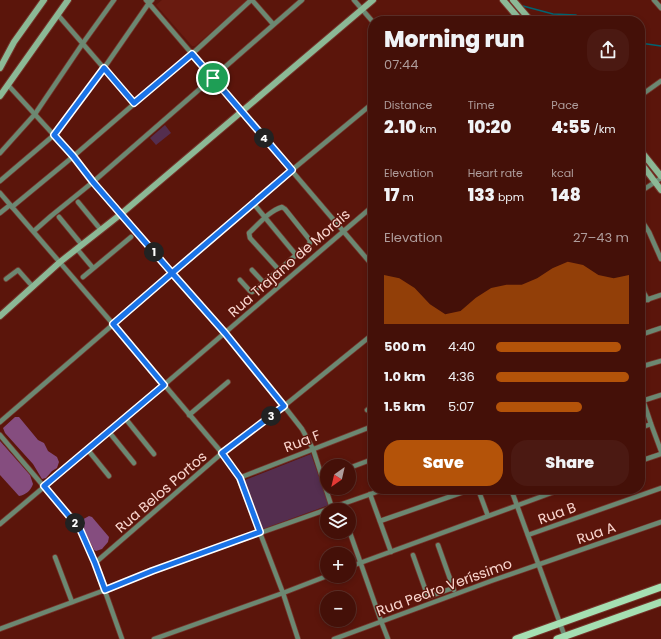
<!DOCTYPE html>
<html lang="en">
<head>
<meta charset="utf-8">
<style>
	body { margin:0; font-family:Poppins,sans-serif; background:#4b1912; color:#f1f3f6; height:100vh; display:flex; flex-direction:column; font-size:15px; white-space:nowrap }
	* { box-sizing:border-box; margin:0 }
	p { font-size:13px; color:#af9d9c }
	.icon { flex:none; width:22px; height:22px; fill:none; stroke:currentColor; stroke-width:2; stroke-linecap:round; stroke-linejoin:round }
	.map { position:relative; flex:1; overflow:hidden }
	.panel { position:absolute; left:368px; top:16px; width:277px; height:478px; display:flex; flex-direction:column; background:#441008; border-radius:16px; box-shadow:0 2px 6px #0003,0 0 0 1px #5c3029 }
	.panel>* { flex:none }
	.needle { width:26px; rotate:214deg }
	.controls { position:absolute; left:320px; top:459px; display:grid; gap:8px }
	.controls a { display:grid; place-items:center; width:36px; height:36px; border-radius:50%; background:#441008; box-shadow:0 2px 6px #0003,0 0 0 1px #5c3029; font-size:20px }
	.pin { position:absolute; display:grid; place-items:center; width:34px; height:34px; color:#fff; margin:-17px; border:2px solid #fff; border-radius:50%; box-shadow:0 1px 4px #0007 }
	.km { position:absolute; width:20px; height:20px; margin:-10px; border-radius:50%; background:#222; color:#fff; font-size:11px; line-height:20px; text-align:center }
	.round { display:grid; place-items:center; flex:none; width:42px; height:42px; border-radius:16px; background:#4b1912 }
	.headline { display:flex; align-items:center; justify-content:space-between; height:68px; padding:0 16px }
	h1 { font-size:22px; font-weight:800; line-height:30px }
	.metrics { display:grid; grid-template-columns:repeat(3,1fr); gap:6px; height:68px; padding:4px 16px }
	.metrics div { display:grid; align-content:center }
	.metrics b { font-size:17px; font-weight:800 }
	.metrics small { font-size:11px; font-weight:400 }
	.metrics p { font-size:11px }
	.chart { height:112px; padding:8px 16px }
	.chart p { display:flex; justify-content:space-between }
	.chart svg { width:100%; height:72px; margin-top:4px; fill:#b45309; opacity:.7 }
	.cta { display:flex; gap:8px; margin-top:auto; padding:8px 16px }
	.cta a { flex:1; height:46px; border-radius:16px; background:#b45309; color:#fff; font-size:16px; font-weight:800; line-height:46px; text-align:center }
	.cta a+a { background:#4b1912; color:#f1f3f6 }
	ul { padding:0 16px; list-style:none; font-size:13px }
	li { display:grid; grid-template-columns:64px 48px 1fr; align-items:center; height:30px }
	li i { height:10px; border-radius:5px; background:#b45309 }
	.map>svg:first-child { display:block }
	.built { fill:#691b10 }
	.green { fill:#542e4f }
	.forest { fill:#854d7f }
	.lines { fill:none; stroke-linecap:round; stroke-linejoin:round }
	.stream { stroke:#006573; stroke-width:1.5 }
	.street-casing { stroke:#74342a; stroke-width:6 }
	.secondary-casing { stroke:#74342a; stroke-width:8 }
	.primary-casing { stroke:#74342a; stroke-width:9 }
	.street { stroke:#6c8872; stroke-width:4.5 }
	.secondary { stroke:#8cb996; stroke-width:6 }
	.primary { stroke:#a5dfb2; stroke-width:7 }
	.route-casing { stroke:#fff; stroke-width:8 }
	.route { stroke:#1a73e8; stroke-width:5 }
	.labels { text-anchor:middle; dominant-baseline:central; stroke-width:3; stroke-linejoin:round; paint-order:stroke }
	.street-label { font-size:14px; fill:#fad6cf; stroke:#5b150b }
</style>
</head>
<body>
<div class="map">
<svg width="661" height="639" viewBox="0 0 661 639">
	<rect width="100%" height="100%" fill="#5b150b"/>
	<!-- built -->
	<polygon class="built" points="162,0 246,0 246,2 195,46 192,46 156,5"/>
	<!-- green -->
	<g class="green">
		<polygon points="165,125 171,133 156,145 150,138"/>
		<polygon points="311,454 329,505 263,529 245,480"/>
	</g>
	<!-- forest -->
	<g class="forest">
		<polygon points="15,417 19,417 38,440 44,443 48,451 57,457 59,462 57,468 52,471 46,478 42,479 33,464 5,433 3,428"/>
		<path d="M 0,441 L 30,475 L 33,484 C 31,490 26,495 19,496 L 0,475 Z"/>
		<polygon points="89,516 92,517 109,537 108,542 102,549 96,551 94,550 80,521"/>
	</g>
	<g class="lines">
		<!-- stream -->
		<g class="stream">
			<polyline points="523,6 553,14 576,15 585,21"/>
			<polyline points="640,43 661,46"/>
		</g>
		<defs>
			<g id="street">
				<polyline points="146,0 373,266"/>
				<polyline points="252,0 273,24"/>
				<polyline points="354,0 373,22"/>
				<polyline points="654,0 661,8"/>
				<polyline points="58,15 134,103"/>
				<polyline points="8,85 73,156 93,182 225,333 284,406 302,429 313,449 332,508"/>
				<polyline points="640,96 661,81"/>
				<polyline points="0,153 35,114 83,43 114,0"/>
				<polyline points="0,181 54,135 104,68 149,3 152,0"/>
				<polyline points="640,192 661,178"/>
				<polyline points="0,193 113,324 222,453 239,478 283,593 298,639"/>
				<polyline points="78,202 101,230"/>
				<path d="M 253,203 L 296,255 L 279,270 L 250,238 L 249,233 C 259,224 269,211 282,207 L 285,209 L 309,239 L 310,242 L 309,245 L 296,255"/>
				<polyline points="12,207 69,160 192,54 251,0"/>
				<polyline points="0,213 10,205"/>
				<polyline points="59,217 82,245"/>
				<polyline points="640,218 649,232 661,259"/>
				<polyline points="34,231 51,216 93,182 302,0"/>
				<polyline points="77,249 93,268"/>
				<polyline points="252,270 264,283"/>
				<polyline points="83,277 131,237"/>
				<polyline points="6,279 18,270 33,287"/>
				<polyline points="240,280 250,291 252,292 254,291 279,270"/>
				<polyline points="640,286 648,300"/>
				<polyline points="640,302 661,295"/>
				<polyline points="640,335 661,328"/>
				<polyline points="640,367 661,361"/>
				<polyline points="640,391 651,424 661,451"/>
				<polyline points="642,401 661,395"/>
				<polyline points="367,410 373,406"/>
				<polyline points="189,415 228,382"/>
				<polyline points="125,418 154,454"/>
				<polyline points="0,422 292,170 373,103"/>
				<polyline points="640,428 651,424"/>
				<polyline points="109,432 134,463"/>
				<polyline points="0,435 80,529 95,563 122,639"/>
				<polyline points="88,450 109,476"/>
				<polyline points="640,461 661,454"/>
				<polyline points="349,468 373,459"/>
				<polyline points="239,478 373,426"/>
				<polyline points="478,489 488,516"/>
				<polyline points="511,489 565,637"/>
				<polyline points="370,494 391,552"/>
				<polyline points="380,521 472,489"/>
				<polyline points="0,524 109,432 373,206"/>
				<polyline points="349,530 381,621 388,639"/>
				<polyline points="528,535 661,488"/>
				<polyline points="438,545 454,590"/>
				<polyline points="413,555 428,597 453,588"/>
				<polyline points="55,557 72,602"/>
				<polyline points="95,563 222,453 284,406 373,334"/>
				<polyline points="349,567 562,489"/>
				<polyline points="0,629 105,590 152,571 385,489"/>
				<polyline points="154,639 283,593 327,576"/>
				<polyline points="334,639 491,581 661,522"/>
			</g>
			<g id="secondary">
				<polyline points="503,0 521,21"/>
				<polyline points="513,0 531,21"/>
				<polyline points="0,68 14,42 44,0"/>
				<polyline points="0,96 68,0"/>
				<polyline points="640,150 661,176"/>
				<polyline points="640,162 661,190"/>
				<polyline points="0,316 60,262 121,214 373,0"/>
			</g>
			<g id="primary">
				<polyline points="516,639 661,587"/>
				<polyline points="557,639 661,602"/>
			</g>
		</defs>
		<!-- street casing -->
		<use href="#street" class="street-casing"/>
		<!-- secondary casing -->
		<use href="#secondary" class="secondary-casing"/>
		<!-- primary casing -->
		<use href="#primary" class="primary-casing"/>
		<!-- street -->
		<use href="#street" class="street"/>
		<!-- secondary -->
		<use href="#secondary" class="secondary"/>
		<!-- primary -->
		<use href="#primary" class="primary"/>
	</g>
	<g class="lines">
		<defs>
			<polyline id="route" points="213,78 192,54 134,103 104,68 54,135 73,156 93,182 172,273 113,324 164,385 44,486 80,529 95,563 105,590 152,571 260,532 240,478 222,453 284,406 225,333 172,273 292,170 213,78"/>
		</defs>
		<!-- route casing -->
		<use href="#route" class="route-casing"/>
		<!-- route -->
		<use href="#route" class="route"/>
	</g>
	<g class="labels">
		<!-- street labels -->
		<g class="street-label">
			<text transform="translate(289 263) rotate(-41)">Rua Trajano de Morais</text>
			<text transform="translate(302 441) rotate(-21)">Rua F</text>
			<text transform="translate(161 492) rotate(-41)">Rua Belos Portos</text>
			<text transform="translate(557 513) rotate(-20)">Rua B</text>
			<text transform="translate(596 533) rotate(-19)">Rua A</text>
			<text transform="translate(444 587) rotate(-20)">Rua Pedro Veríssimo</text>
		</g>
	</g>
</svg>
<div class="controls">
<a><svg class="needle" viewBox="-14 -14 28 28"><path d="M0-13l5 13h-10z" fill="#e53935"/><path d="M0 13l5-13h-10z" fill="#af9d9c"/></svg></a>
<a><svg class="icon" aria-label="layers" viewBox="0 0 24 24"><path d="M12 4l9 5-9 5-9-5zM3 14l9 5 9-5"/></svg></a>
<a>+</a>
<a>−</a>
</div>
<div class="pin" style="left:213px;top:78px;background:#1e9e55"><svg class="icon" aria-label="arrive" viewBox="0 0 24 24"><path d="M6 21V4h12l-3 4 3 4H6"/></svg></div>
<b class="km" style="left:154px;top:252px">1</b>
<b class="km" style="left:75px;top:523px">2</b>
<b class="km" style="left:271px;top:416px">3</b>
<b class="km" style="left:264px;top:138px">4</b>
<section class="panel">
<div class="headline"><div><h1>Morning run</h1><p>07:44</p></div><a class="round"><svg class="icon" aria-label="share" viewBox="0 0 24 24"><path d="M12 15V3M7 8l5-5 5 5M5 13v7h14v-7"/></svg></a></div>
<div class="metrics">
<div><p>Distance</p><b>2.10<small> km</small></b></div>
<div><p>Time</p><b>10:20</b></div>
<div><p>Pace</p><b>4:55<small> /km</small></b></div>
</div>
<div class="metrics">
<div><p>Elevation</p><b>17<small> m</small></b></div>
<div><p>Heart rate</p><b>133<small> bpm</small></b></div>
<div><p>kcal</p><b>148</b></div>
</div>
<div class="chart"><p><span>Elevation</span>27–43 m</p>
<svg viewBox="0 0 160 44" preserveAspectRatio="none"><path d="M0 44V14L10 16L20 22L30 32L40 38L50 36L60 28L70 22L80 20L90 20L100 16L110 10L120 6L130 8L140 14L150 16L160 14V44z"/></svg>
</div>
<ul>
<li><b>500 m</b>4:40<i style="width:94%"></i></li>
<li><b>1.0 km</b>4:36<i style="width:100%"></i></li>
<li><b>1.5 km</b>5:07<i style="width:65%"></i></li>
</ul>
<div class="cta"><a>Save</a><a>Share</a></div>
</section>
</div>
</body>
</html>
